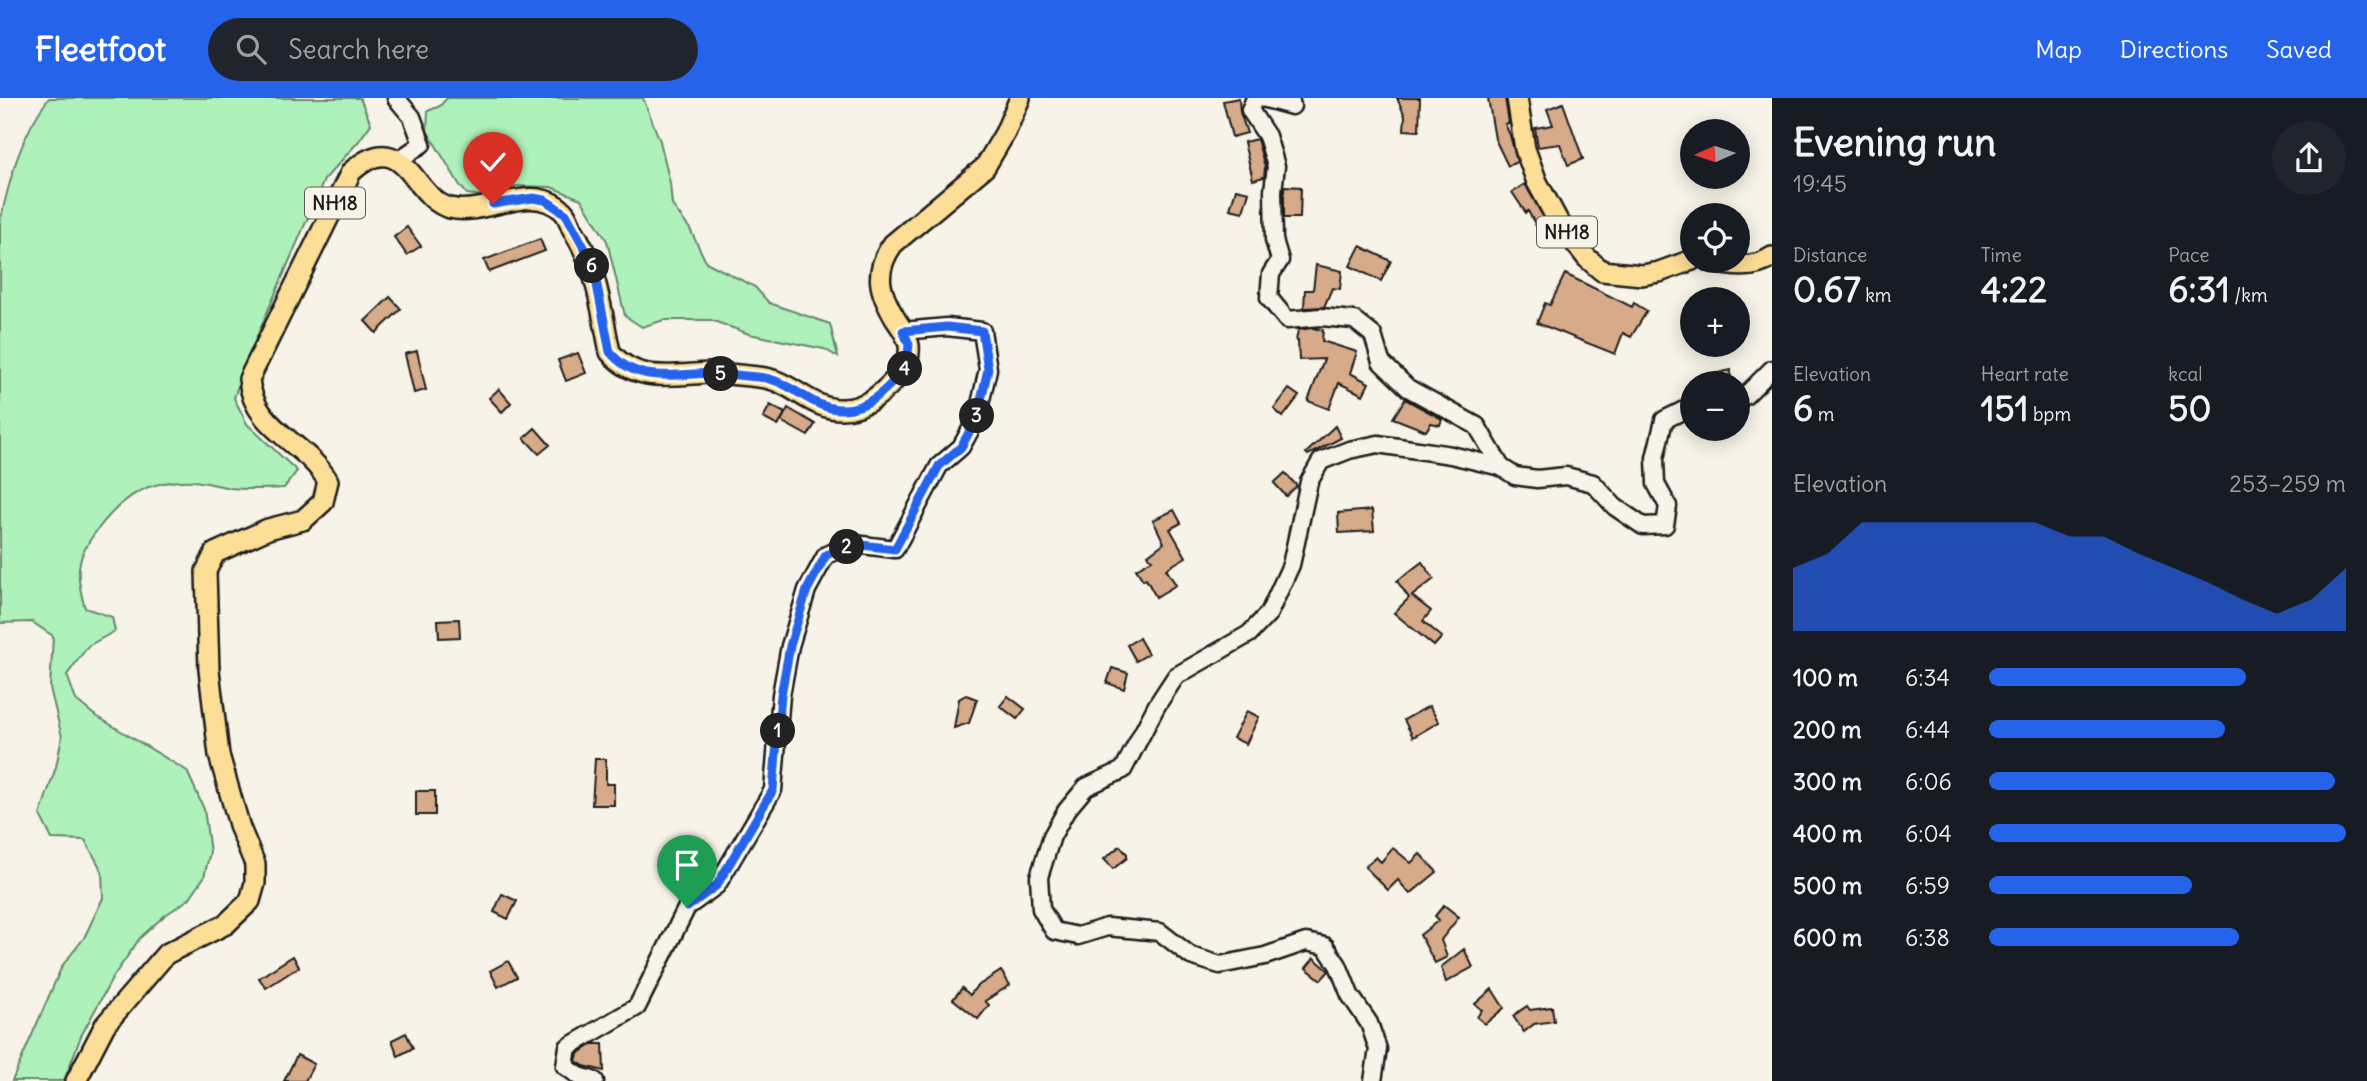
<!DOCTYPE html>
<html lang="en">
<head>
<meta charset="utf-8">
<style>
	body { margin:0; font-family:Delius,sans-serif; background:#20242c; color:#f1f3f6; height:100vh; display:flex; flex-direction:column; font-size:26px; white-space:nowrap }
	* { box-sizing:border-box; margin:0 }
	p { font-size:23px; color:#9ea1a6 }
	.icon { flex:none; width:38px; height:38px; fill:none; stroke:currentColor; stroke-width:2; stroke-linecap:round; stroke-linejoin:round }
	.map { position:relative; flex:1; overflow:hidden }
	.drawer { display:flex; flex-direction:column; background:#171b24; width:595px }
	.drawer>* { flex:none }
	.needle { width:46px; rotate:267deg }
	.tools { position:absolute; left:1680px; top:21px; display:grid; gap:14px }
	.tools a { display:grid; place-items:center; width:70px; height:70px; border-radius:50%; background:#171b24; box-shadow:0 4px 18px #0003; font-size:35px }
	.pin { position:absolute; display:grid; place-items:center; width:60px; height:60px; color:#fff; margin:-72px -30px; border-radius:50% 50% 50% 0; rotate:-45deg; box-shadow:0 0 7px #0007 }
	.pin .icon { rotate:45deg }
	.km { position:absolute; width:35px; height:35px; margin:-18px; border-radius:50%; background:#222; color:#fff; font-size:19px; line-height:35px; text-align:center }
	.round { display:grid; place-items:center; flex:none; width:74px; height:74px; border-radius:37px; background:#20242c }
	.summary { display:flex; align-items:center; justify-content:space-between; height:119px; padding:0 21px }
	h1 { font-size:38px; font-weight:700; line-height:52px }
	.figures { display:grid; grid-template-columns:repeat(3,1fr); gap:10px; height:119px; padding:7px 21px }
	.figures div { display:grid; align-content:center }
	.figures b { font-size:35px; font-weight:700 }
	.figures small { font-size:19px; font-weight:400 }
	.figures p { font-size:19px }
	.chart { height:196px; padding:14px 21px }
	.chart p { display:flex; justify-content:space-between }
	.chart svg { width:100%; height:126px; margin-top:7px; fill:#2563eb; opacity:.7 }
	ul { padding:0 21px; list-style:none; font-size:23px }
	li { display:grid; grid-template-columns:112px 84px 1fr; align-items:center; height:52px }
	li i { height:18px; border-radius:9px; background:#2563eb }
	header { display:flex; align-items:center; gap:42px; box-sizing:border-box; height:98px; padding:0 35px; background:#2563eb; color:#fff }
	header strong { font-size:33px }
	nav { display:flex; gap:38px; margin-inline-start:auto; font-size:24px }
	.search { width:490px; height:63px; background:#20242c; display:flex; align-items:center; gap:18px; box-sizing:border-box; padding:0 24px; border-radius:38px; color:#9ea1a6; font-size:26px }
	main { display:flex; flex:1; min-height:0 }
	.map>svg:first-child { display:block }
	.green { fill:#aef1ba; stroke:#65866b; stroke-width:2 }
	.building { fill:#d7aa89; stroke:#1c1c1c; stroke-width:2 }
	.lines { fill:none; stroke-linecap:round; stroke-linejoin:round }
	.minor-casing { stroke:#1c1c1c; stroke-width:21 }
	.major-casing { stroke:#1c1c1c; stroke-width:24 }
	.minor { stroke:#f7f3e8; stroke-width:16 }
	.major { stroke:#fcde96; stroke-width:19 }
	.route-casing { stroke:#fff; stroke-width:14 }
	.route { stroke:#2563eb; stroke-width:9 }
	.labels { text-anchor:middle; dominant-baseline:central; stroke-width:5; stroke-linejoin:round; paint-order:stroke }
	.shield { fill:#f7f3e8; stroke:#5e5c59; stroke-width:2 }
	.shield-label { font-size:19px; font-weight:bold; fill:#1c1c1c }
</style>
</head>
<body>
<header>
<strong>Fleetfoot</strong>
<div class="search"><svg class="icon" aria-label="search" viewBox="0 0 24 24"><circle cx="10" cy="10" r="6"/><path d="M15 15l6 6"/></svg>Search here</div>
<nav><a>Map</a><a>Directions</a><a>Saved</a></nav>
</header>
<main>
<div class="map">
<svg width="1772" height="983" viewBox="0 0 1772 983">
	<rect width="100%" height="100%" fill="#f7f3e8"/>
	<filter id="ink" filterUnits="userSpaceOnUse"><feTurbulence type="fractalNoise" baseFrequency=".0143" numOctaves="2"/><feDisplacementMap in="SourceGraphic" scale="14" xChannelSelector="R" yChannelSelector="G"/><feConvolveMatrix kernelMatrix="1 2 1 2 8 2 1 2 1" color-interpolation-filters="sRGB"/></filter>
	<g filter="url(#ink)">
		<!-- green -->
		<g class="green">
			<path d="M 49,0 L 360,0 L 371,26 L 358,44 L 324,82 L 246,264 L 234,300 L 247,326 L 297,373 L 284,390 C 267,391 248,392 231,390 C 218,388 206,384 194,383 C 149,381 124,397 98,431 C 75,460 75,476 85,510 L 112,519 L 115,533 L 88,548 L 67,577 L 76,602 L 93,616 L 187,673 L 204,711 L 210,754 L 204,779 L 189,801 L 164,818 L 140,840 L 113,879 L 81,938 L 64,983 L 12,983 L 62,868 L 84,840 L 103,800 L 102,773 L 85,742 L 52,741 L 40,717 L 56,669 L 62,639 L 50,590 L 53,538 L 32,524 L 0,525 L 0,124 C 10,80 21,36 49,0 Z"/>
			<polygon points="447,0 643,0 660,43 670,85 672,107 690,131 706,164 755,189 769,205 830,226 838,259 824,251 749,236 711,222 664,222 642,229 625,218 607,143 581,101 551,89 516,88 484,98 467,96 461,89 427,33 428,13 440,8"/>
		</g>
		<!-- building -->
		<g class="building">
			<polygon points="1239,0 1240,14 1247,35 1232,39 1223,3"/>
			<polygon points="1397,0 1420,0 1419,33 1404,32 1405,18"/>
			<polygon points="1488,0 1505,0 1509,25 1505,26 1510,37 1517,64 1508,68 1495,41"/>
			<polygon points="1563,5 1583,61 1568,67 1560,46 1538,49 1535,30 1553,27 1547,11"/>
			<polygon points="1257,41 1265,69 1264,79 1253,82 1244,44"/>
			<polygon points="1525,86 1554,138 1546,146 1528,113 1526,115 1512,94"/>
			<polygon points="1284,88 1301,89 1300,120 1284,120"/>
			<polygon points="1236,91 1249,94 1243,114 1230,111"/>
			<polygon points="407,129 421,148 407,157 394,139"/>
			<polygon points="540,141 545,153 489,174 484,162"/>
			<polygon points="1360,148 1391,163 1381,183 1350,168"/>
			<polygon points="1316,167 1342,173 1340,191 1332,190 1324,209 1304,210 1305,192 1313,192"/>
			<polygon points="1565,176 1632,209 1634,205 1647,213 1631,239 1623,235 1615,256 1537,225 1545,205 1550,207"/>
			<polygon points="390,199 401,211 376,235 365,223"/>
			<polygon points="1312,230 1323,232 1322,243 1357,254 1350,275 1369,285 1363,297 1339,285 1329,311 1308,303 1324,261 1299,262 1298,243 1296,243 1298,232"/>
			<polygon points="417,253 426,292 414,295 405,256"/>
			<polygon points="578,255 586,275 566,283 558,262"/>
			<polygon points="1731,272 1730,285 1693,285 1692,281"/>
			<polygon points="499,291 511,305 502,314 489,300"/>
			<polygon points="1289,291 1299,298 1283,319 1274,311"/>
			<polygon points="1405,301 1442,321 1440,327 1431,325 1426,333 1393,320"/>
			<polygon points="770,307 785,315 778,328 763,320"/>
			<polygon points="788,310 815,326 808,338 781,323"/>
			<polygon points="1335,328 1341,340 1308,357 1306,355"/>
			<polygon points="535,330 550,347 539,356 524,340"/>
			<polygon points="1285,375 1297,388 1286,398 1274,385"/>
			<polygon points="1174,412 1181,425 1170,431 1186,459 1166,471 1176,487 1156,499 1146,481 1143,482 1136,471 1152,462 1148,457 1164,445 1153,422"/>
			<polygon points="1372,412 1374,433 1339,435 1338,415"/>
			<polygon points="1422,464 1434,481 1412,498 1431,513 1423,523 1442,539 1434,548 1394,515 1409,500 1397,483"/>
			<polygon points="459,521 460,539 439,540 438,522"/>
			<polygon points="1139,540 1148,556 1136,563 1127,547"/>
			<polygon points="1112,570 1128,575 1124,591 1107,585"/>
			<polygon points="966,597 977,601 969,625 954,630 959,601"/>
			<polygon points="1008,598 1025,611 1017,621 1000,608"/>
			<polygon points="1429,608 1439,624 1413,639 1404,622"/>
			<polygon points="1247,613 1259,619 1246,646 1233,640"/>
			<polygon points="595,661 606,661 606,686 614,686 614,707 592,707"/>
			<rect x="416" y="693" width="19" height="24"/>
			<polygon points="1120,748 1127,756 1127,760 1113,771 1104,761"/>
			<polygon points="1393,750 1411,765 1420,756 1437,774 1410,796 1398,782 1388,792 1365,769 1376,759 1381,764"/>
			<polygon points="502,796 517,803 508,821 494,814"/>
			<polygon points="1444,807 1459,819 1441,842 1447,859 1435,865 1420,837 1439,822 1435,818"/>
			<polygon points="1464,851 1473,869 1446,884 1441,869"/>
			<polygon points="293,858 299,869 266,890 259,880"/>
			<polygon points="1314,860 1329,873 1321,882 1306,870"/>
			<polygon points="508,863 517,879 498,889 490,873"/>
			<polygon points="1001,873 1010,887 985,903 989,907 978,921 953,901 962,890 970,897 976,889"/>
			<polygon points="1492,891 1504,910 1485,926 1477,919 1482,912 1475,906"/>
			<polygon points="1527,908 1530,912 1552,909 1554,923 1534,926 1524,934 1513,918"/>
			<polygon points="406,935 413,950 398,958 392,942"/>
			<polygon points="593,946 603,946 604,973 584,968 576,963 578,956"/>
			<polygon points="297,957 314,966 305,983 284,983"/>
		</g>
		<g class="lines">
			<defs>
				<g id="minor">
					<polyline points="396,0 412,19 422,46 397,63"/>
					<polyline points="1255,0 1250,12 1267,38 1276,68 1273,93 1274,142 1280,162 1271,176 1269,200 1287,222 1321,219 1354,222 1373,237 1381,264 1408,290 1477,328 1501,369 1451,357 1378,346 1349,352 1321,363 1309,384 1291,467 1269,515 1249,536 1176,578 1157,607 1123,672 1086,689 1066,713 1052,738 1039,779 1041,811 1054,833 1078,838 1107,829 1160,834 1191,858 1220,867 1265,858 1306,844 1325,848 1338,867 1350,897 1369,925 1378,951 1373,983"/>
					<polyline points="1262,0 1292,8 1290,0"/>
					<polyline points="1738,298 1745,298 1772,271"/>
					<polyline points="1501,369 1515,378 1537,381 1566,378 1593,385 1615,409 1643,428 1665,427 1668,408 1656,386 1655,360 1664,322 1692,308"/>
					<polyline points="595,983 579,978 565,968 568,949 637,909 687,809 717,787 773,692 781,597 790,548 807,492 826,457 854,446 895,451 939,368 961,349 977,320 988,271 982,233 947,229 903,233"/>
				</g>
				<g id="major">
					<polyline points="1517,0 1525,51 1537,84 1558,123 1587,160 1602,173 1642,177 1659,174 1692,162"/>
					<path d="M 1709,163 C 1730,168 1754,172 1772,159"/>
					<path d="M 76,983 L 105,927 L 166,856 L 226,826 L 250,803 L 255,785 L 255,766 L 240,730 L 219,657 L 209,572 L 206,473 L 215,455 L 268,431 L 303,422 L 323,404 L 328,383 C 305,343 253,332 249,281 L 351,74 C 405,25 412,101 450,110 C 487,119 531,82 563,113 C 568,118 570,126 573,132 C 597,170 601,211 610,254 C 638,288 677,275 715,275 C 729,276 744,277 758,279 C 791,281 810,312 842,311 C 871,311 889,288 907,269 C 908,262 910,254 909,247 C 907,238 901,229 896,222 C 879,194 873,174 893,146 L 985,69 L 1005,35 L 1020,0"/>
				</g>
			</defs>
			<!-- minor casing -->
			<use href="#minor" class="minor-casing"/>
			<!-- major casing -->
			<use href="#major" class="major-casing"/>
			<!-- minor -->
			<use href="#minor" class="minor"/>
			<!-- major -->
			<use href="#major" class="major"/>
		</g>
	</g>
	<g class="lines" filter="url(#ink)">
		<defs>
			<path id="route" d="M 493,106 L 533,100 L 545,102 L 566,116 L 584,149 L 595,177 L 610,254 C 638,288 677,275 715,275 C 729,276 744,278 758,279 C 791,281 811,312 842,311 C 871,311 889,288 907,269 L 909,246 L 903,233 L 947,229 L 982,233 L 988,271 L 977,320 L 961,349 L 939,368 L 895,451 L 854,446 L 826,457 L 807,492 L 790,548 L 781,597 L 773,692 L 717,787 L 687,809"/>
		</defs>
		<!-- route casing -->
		<use href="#route" class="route-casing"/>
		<!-- route -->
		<use href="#route" class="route"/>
	</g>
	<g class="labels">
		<!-- shield labels -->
		<g class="shield">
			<rect x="305" y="89.5" width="60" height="31" rx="5"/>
			<rect x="1537" y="118.5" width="60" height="31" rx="5"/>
		</g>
		<g class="shield-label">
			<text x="335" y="105">NH18</text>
			<text x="1567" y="134">NH18</text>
		</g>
	</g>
</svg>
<div class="tools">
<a><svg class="needle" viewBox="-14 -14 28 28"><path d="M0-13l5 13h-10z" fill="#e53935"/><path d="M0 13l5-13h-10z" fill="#9ea1a6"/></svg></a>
<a><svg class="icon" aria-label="locate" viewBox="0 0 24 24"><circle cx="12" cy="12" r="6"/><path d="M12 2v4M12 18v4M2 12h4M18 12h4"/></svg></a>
<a>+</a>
<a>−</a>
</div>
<div class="pin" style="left:687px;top:809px;background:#1e9e55"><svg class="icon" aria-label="arrive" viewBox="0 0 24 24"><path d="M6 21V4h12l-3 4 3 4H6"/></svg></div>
<div class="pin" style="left:493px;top:106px;background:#d93025"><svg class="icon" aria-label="check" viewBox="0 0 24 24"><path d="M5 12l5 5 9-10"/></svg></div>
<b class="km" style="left:778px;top:633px">1</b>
<b class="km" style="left:847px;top:449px">2</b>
<b class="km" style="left:977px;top:318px">3</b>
<b class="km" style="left:905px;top:271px">4</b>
<b class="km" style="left:721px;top:276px">5</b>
<b class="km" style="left:592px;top:168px">6</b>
</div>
<section class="drawer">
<div class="summary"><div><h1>Evening run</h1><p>19:45</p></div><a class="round"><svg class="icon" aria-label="share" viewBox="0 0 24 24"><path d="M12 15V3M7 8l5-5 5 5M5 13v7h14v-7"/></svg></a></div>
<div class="figures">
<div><p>Distance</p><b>0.67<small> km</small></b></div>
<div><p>Time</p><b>4:22</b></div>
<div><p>Pace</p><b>6:31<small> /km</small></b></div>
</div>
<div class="figures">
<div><p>Elevation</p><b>6<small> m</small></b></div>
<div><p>Heart rate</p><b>151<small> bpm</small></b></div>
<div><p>kcal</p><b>50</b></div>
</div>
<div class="chart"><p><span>Elevation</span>253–259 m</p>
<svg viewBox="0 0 160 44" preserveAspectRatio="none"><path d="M0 44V22L10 17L20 6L30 6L40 6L50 6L60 6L70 6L80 11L90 11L100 17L110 22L120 27L130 33L140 38L150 33L160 22V44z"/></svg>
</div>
<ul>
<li><b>100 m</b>6:34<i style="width:72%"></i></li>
<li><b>200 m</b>6:44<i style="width:66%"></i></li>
<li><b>300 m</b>6:06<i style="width:97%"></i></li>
<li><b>400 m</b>6:04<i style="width:100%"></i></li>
<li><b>500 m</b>6:59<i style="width:57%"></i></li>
<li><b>600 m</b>6:38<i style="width:70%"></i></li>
</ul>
</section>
</main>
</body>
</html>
